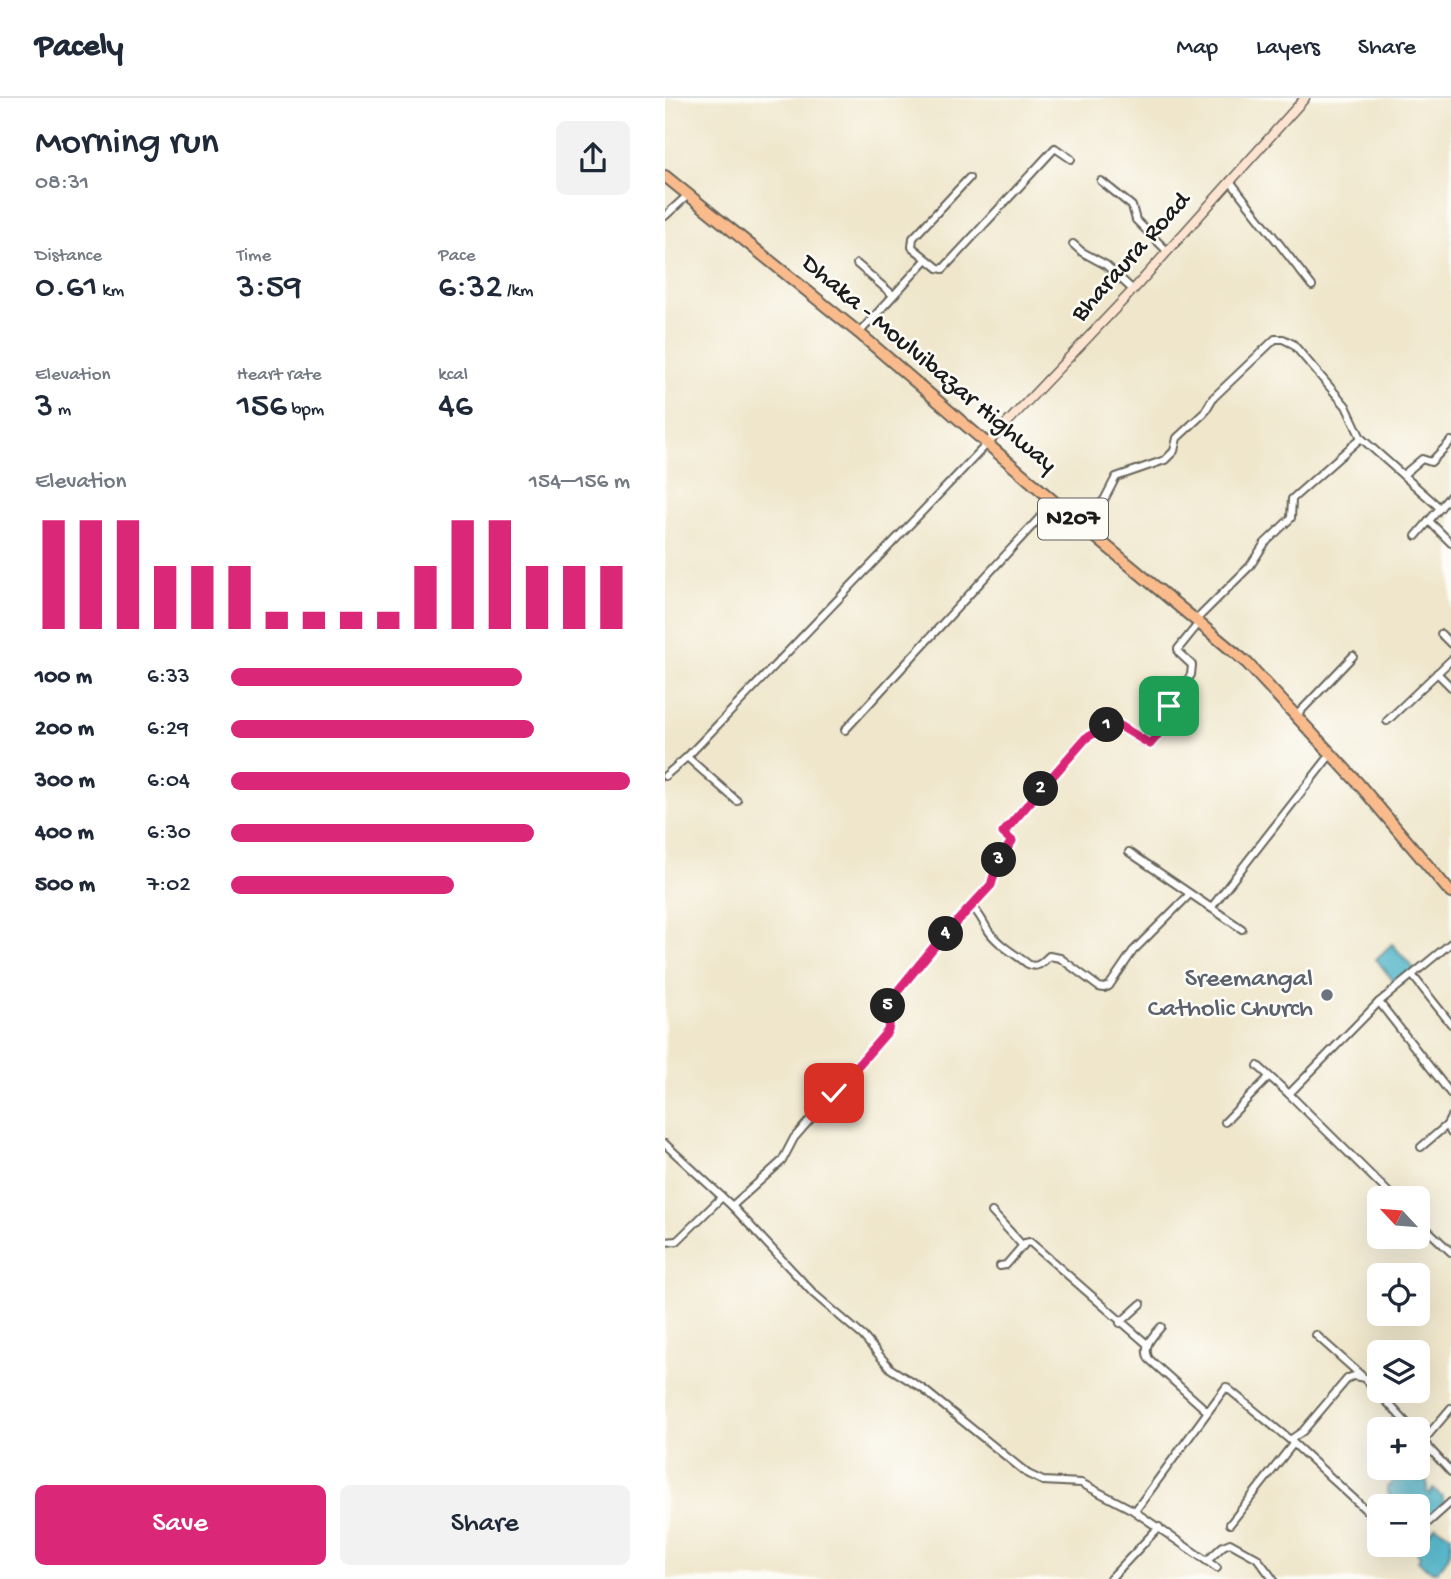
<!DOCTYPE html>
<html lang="en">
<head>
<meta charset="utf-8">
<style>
	body { margin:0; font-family:"Gochi Hand",sans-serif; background:#f2f2f3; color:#1f2937; height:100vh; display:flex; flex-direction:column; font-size:26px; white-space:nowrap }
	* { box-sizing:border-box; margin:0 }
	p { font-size:23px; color:#747a83 }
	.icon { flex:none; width:38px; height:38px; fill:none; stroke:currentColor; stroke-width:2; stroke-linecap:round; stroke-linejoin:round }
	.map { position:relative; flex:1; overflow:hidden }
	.details { display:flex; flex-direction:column; background:#fff; width:665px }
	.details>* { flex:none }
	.needle { width:46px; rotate:296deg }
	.buttons { position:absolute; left:702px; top:1088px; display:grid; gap:14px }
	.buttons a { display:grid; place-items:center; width:63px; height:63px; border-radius:10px; background:#fff; box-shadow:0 7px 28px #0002; font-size:35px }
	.pin { position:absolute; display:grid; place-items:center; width:60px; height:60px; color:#fff; margin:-30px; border-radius:14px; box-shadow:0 4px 10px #0006 }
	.km { position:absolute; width:35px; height:35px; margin:-18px; border-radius:50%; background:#222; color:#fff; font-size:19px; line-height:35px; text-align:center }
	.round { display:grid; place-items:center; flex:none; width:74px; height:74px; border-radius:10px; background:#f2f2f3 }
	.overview { display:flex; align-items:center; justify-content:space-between; height:119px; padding:0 35px }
	h1 { font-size:38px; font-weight:600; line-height:52px }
	.figures { display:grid; grid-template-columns:repeat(3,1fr); gap:10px; height:119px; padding:7px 35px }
	.figures div { display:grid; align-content:center }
	.figures b { font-size:35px; font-weight:600 }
	.figures small { font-size:19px; font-weight:400 }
	.figures p { font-size:19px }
	.chart { height:196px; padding:14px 35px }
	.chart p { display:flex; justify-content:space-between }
	.chart svg { width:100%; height:126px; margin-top:7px; stroke:#db2777; stroke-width:6 }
	.action { display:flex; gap:14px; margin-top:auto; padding:14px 35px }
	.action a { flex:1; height:80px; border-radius:10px; background:#db2777; color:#fff; font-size:28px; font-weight:600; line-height:80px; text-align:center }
	.action a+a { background:#f2f2f3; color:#1f2937 }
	ul { padding:0 35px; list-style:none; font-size:23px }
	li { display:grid; grid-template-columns:112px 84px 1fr; align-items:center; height:52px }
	li i { height:18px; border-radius:9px; background:#db2777 }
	header { display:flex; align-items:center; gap:42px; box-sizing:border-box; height:98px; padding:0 35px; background:#fff; border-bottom:2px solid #e0e1e3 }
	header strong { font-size:33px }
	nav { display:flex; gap:38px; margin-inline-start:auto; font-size:24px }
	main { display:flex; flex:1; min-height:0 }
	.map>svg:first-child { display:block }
	.water { fill:#48b1c6; stroke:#326671; stroke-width:2 }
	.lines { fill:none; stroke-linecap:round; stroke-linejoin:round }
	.street-casing { stroke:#666359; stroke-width:10 }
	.secondary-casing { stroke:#666359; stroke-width:11 }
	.highway-casing { stroke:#666359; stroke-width:14 }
	.street { stroke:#fff; stroke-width:6 }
	.secondary { stroke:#fde4d1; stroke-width:8 }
	.highway { stroke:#fabb8c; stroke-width:10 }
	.route-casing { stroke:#fff; stroke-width:14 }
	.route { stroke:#db2777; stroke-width:9 }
	.worship-dot { fill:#6b7280; stroke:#fdfcf7; stroke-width:2.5 }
	.labels { text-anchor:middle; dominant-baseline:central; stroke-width:5; stroke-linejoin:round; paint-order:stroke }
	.shield { fill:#fdfcf7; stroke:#605f5e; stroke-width:2 }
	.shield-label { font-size:24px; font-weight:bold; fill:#1c1c1c }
	.street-label { font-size:26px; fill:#1c1c1c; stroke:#fdfcf7 }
	.worship-label { font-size:26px; fill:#5b616d; stroke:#fdfcf7; text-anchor:end }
</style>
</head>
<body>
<header>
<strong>Pacely</strong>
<nav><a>Map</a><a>Layers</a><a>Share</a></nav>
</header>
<main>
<section class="details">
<div class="overview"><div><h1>Morning run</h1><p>08:31</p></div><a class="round"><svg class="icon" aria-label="share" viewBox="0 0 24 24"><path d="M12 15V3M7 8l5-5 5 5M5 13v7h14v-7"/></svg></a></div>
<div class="figures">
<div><p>Distance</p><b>0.61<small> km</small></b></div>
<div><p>Time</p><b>3:59</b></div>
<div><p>Pace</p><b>6:32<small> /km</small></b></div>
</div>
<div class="figures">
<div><p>Elevation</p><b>3<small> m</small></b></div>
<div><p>Heart rate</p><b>156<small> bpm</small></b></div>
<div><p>kcal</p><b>46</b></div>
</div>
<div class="chart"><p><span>Elevation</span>154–156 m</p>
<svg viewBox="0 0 160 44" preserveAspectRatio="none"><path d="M5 44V6M15 44V6M25 44V6M35 44V22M45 44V22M55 44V22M65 44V38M75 44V38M85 44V38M95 44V38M105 44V22M115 44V6M125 44V6M135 44V22M145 44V22M155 44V22"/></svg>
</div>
<ul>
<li><b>100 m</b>6:33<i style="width:73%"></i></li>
<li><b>200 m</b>6:29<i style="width:76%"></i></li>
<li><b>300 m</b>6:04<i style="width:100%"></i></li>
<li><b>400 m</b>6:30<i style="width:76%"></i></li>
<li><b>500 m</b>7:02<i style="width:56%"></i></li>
</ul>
<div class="action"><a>Save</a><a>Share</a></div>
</section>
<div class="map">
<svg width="786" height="1481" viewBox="0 0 786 1481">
	<rect width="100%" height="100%" fill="#fdfcf7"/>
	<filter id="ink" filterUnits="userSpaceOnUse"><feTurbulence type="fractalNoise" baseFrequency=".0143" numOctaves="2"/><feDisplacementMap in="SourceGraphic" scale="14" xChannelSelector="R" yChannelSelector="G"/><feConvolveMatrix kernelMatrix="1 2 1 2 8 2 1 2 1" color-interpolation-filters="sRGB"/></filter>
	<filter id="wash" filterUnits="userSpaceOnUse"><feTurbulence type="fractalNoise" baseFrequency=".00686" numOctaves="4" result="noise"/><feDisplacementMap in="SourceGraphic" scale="28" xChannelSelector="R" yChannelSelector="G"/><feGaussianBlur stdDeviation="1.57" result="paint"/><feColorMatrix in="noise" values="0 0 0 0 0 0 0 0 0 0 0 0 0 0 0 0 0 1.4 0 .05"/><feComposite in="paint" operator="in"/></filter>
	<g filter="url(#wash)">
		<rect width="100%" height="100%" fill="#efe6cb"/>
		<!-- water -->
		<g class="water">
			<polygon points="727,846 750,872 737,884 730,885 711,861"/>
			<polygon points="750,1377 753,1383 762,1382 762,1394 765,1396 768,1391 777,1398 779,1404 762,1424 755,1427 753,1425 752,1409 741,1409 732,1401 730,1403 722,1394 722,1389 730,1382 738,1382"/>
			<path d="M 771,1428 L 786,1437 C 786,1454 784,1462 771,1474 L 761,1470 L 753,1462 L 755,1458 L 749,1450 Z"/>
		</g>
	</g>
	<g filter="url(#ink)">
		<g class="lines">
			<defs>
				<g id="street">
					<polyline points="304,80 248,140 247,149 273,170 278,171 390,50 406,61"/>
					<polyline points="436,83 467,108 471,122 502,153"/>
					<polyline points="565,83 647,188"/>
					<polyline points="0,118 23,97"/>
					<polyline points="408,146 417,154 441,167 468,192"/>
					<polyline points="192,166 228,197"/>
					<polyline points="194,235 261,162"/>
					<polyline points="738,377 757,361 766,364 786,343"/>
					<polyline points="764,423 786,445"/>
					<polyline points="415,426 439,402 451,379 500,362 509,353 512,340 539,315 548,300 610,241 618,241 628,246 681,308 696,340 775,410"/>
					<polyline points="751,438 786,397"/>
					<polyline points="530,523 585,468 600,445 626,420 627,401 696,340"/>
					<polyline points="776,536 786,546"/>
					<polyline points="772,575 786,589"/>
					<polyline points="631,618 688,558"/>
					<polyline points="722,623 786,562"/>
					<polyline points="180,632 389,404"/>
					<polyline points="22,659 72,703"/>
					<polyline points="0,678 22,659 322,346"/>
					<polyline points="464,754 577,831"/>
					<path d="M 307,808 C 315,817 317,822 323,832 C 332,846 350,856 363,866 C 372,871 378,864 384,858 L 395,860 L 434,889 L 439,890 L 444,888 L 468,853 L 525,796"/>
					<polyline points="546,810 666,656"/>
					<polyline points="748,878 786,926"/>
					<polyline points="714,904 786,996"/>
					<polyline points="593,968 624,996 730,1101"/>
					<polyline points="624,996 714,904 786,845"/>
					<polyline points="786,1019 782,1027 786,1035"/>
					<polyline points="560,1024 604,979"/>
					<polyline points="0,1046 67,1108 149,1196 198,1238 226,1271 258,1291 363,1376 378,1383 416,1385 466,1411 552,1470"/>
					<polyline points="756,1049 782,1027"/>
					<path d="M 67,1108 L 117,1063 L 129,1040 L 222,934 C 228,922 221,912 227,900 L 273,844 L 326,787 L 333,764 L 347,743 L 338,735 L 421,640 L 446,625 L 452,626 L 481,645 L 487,644 L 499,629 L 507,602 L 526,577 L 527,567 L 514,555 L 513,551 L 534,525"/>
					<polyline points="327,1114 358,1148"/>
					<polyline points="752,1122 786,1154"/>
					<polyline points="0,1144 12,1143 57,1099"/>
					<polyline points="335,1168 341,1167 360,1145 365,1144 482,1246"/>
					<polyline points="455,1225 476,1206"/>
					<path d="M 496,1229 C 487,1239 477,1248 484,1261 L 542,1313"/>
					<polyline points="651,1237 698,1279"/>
					<polyline points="752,1337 786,1374"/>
					<polyline points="625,1342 714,1424"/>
					<polyline points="758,1343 786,1310"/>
					<polyline points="470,1413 561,1289 625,1342 638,1333 683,1280 689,1278 700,1280 748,1332"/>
					<polyline points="565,1426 628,1346"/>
					<polyline points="752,1428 757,1430 786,1404"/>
					<polyline points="542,1463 558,1448 565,1445 592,1460 608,1481"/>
					<polyline points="445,1481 494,1429"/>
				</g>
				<polyline id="secondary" points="322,346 468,192 640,0"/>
				<polyline id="highway" points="0,78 194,235 415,426 582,565 693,685 786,795"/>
			</defs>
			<!-- street casing -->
			<use href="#street" class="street-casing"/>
			<!-- secondary casing -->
			<use href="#secondary" class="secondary-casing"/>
			<!-- highway casing -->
			<use href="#highway" class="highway-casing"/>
			<!-- street -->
			<use href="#street" class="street"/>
			<!-- secondary -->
			<use href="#secondary" class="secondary"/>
			<!-- highway -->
			<use href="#highway" class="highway"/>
		</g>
	</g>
	<g class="lines" filter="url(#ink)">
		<defs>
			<path id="route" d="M 169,995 L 222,934 C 228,922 221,912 227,900 L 273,844 L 326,787 L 333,764 L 347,743 L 338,735 L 421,640 L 446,625 L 452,626 L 485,646 L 499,629 L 504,608"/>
		</defs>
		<!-- route casing -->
		<use href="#route" class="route-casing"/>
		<!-- route -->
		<use href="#route" class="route"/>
	</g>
	<!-- markers -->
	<circle class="worship-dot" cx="662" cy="897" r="7"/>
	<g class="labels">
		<!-- shield labels -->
		<rect class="shield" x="373" y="400.5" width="70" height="41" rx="5"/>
		<g class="shield-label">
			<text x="408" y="421">N207</text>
		</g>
		<!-- street labels -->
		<g class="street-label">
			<text transform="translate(467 160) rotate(-48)">Bharaura Road</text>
			<text transform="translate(263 267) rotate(40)">Dhaka - Moulvibazar Highway</text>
		</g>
		<!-- worship labels -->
		<g class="worship-label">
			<text x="648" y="882">Sreemangal<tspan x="648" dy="30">Catholic Church</tspan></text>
		</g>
	</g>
</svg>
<div class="buttons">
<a><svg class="needle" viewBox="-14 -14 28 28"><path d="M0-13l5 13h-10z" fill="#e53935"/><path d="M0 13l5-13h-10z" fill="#747a83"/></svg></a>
<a><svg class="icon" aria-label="locate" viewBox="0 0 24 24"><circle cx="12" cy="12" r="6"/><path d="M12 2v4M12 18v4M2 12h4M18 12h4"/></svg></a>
<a><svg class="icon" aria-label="layers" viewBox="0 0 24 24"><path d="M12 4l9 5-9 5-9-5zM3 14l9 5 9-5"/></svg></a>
<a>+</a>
<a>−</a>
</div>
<div class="pin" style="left:504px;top:608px;background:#1e9e55"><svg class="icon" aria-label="arrive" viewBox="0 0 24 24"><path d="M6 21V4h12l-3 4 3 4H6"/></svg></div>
<div class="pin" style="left:169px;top:995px;background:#d93025"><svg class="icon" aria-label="check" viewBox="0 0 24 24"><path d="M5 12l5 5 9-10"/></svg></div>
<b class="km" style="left:442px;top:627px">1</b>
<b class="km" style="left:376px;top:691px">2</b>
<b class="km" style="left:334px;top:762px">3</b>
<b class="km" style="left:281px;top:836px">4</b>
<b class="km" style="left:223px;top:908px">5</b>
</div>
</main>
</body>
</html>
